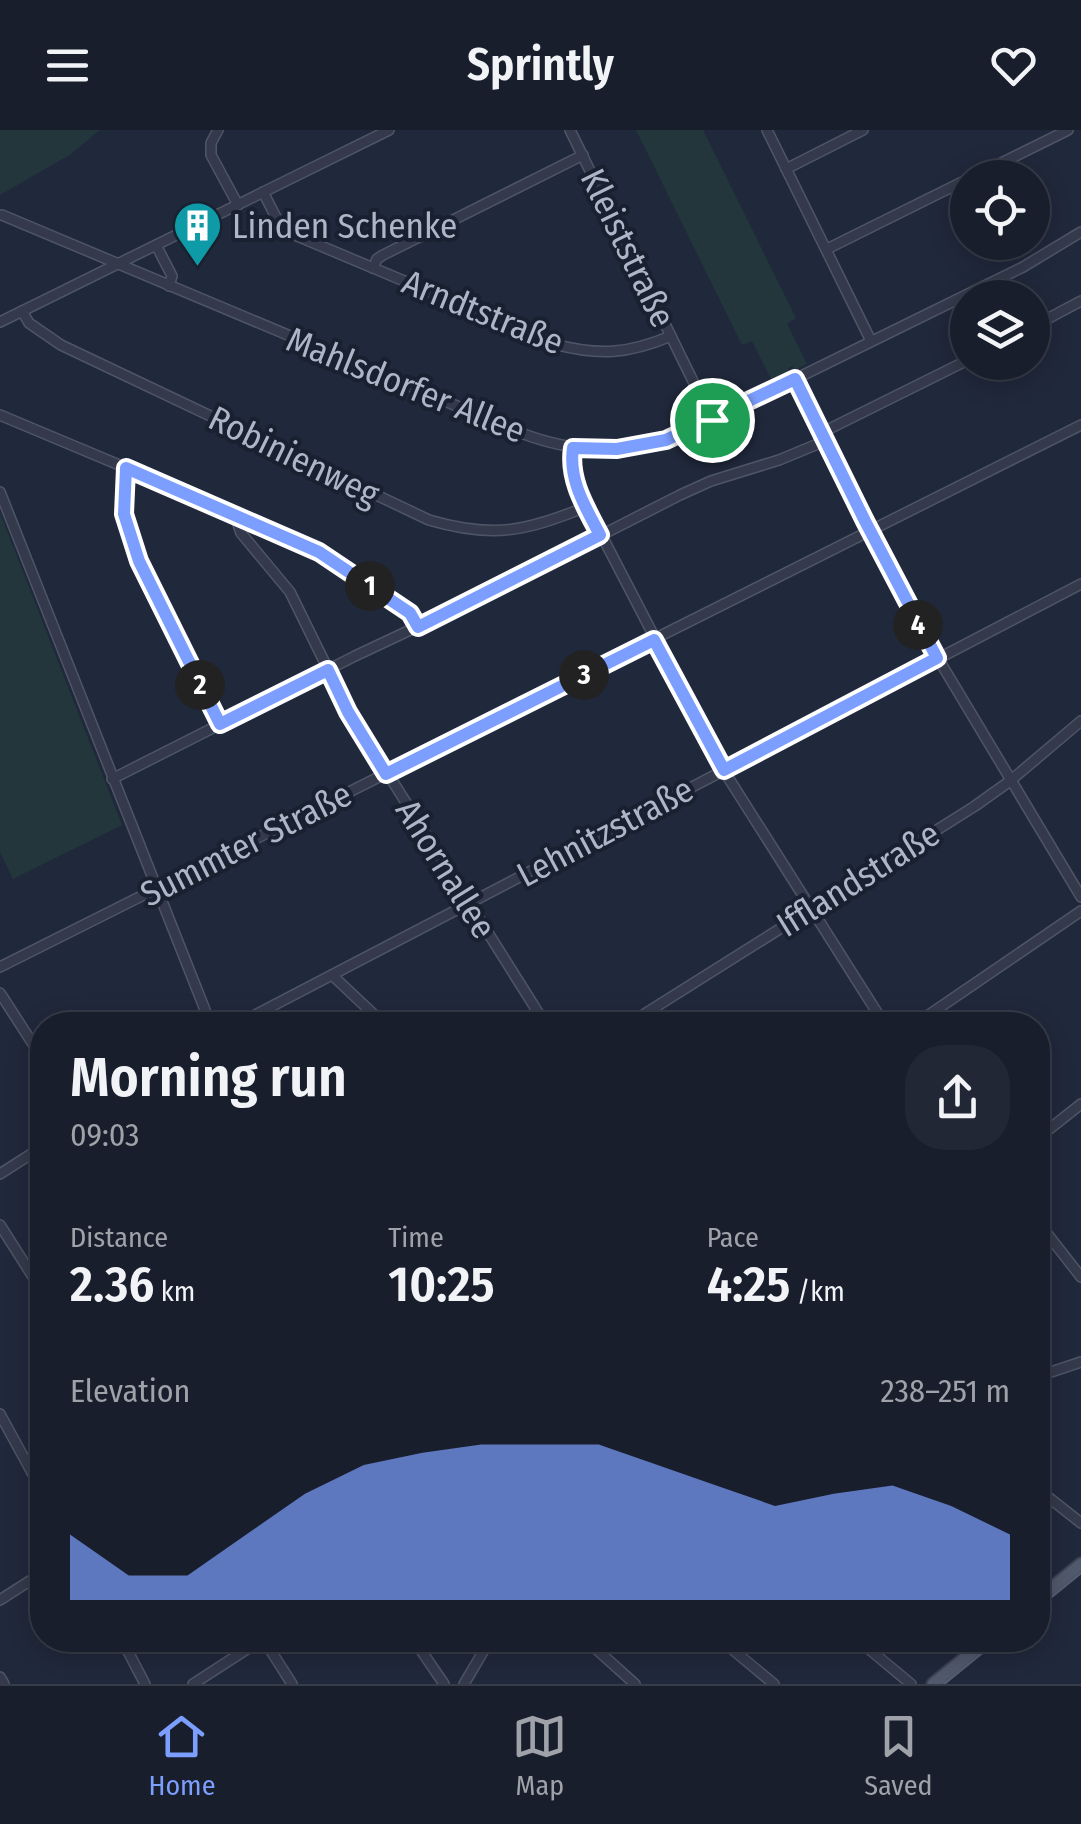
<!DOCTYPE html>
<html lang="en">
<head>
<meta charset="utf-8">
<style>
	body { margin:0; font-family:"Fira Sans Condensed",sans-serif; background:#212734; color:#f1f3f6; height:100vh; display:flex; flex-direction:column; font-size:38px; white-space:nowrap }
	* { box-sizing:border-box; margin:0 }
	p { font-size:32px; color:#9fa2a9 }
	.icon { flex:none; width:55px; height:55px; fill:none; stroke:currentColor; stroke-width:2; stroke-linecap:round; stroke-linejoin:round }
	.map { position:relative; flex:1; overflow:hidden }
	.side { position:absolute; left:30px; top:882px; width:1020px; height:640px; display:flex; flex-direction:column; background:#181e2c; border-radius:40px; box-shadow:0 5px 25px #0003,0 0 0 2px #363c48 }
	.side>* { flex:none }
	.tools { position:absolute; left:950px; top:30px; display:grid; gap:20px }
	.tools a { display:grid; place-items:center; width:100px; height:100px; border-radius:50%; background:#181e2c; box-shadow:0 5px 25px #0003,0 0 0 2px #363c48; font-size:50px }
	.pin { position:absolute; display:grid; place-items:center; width:85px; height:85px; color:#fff; margin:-42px; border:5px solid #fff; border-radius:50%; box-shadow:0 2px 10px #0007 }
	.km { position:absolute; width:50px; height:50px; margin:-25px; border-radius:50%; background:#222; color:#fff; font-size:28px; line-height:50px; text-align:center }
	.round { display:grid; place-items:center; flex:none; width:105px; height:105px; border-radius:40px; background:#212734 }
	.overview { display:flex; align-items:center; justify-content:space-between; height:170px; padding:0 40px }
	h1 { font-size:55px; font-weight:600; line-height:75px }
	.figures { display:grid; grid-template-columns:repeat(3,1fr); gap:15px; height:170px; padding:10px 40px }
	.figures div { display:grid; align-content:center }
	.figures b { font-size:50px; font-weight:600 }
	.figures small { font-size:28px; font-weight:400 }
	.figures p { font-size:28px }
	.chart { height:280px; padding:20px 40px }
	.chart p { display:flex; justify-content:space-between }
	.chart svg { width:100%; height:180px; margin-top:10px; fill:#7c9eff; opacity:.7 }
	header { display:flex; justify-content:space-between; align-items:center; height:130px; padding:0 40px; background:#181e2c; font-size:45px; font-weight:600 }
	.menu { display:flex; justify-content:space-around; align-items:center; height:140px; border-top:2px solid #363c48; background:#181e2c; font-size:28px; color:#9fa2a9 }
	.menu a { display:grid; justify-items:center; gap:5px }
	.menu .selected { color:#7c9eff }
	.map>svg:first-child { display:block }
	.green { fill:#22363c }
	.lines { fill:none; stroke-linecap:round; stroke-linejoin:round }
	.minor-casing { stroke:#4e5566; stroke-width:12 }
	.major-casing { stroke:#3d4355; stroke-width:15 }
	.minor { stroke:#343a4c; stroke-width:9 }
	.major { stroke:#51596c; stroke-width:11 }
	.tram { stroke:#555d73; stroke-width:2.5 }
	.route-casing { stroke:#fff; stroke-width:20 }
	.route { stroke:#7c9eff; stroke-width:12 }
	.labels { text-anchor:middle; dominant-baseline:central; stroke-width:8; stroke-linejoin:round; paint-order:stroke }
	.poi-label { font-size:35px; fill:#aeb5c8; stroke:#192030; text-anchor:start }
	.street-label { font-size:35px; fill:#aeb5c8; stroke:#192030 }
</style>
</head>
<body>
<header><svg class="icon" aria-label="menu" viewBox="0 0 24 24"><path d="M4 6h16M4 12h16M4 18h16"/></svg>Sprintly<svg class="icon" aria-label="heart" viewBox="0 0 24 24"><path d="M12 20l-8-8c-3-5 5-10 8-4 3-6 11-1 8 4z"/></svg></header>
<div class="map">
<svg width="1081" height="1554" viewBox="0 0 1081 1554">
	<rect width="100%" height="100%" fill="#20283b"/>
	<!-- green -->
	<g class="green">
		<polygon points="0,0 100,0 71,24 0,65"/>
		<polygon points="636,0 703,0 796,188 787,194 807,234 795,240 792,236 788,238 790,242 772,251 752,211 742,215"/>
		<polygon points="0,383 122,695 13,749 0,722"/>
	</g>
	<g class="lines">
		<defs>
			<g id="minor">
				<polyline points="218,0 211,13 211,25 238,75"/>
				<polyline points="570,0 712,290"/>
				<polyline points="767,0 871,211"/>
				<polyline points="786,39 863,0"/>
				<polyline points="971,48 1068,0"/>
				<path d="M 263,62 L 280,95 L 290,103 L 554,214 C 599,226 628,224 671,206"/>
				<path d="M 2,85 L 521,303 C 576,324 627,325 683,304 L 1023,137 L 1081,102"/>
				<polyline points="156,115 172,146 169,156"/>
				<polyline points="827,119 968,49"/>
				<polyline points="373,138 377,129 383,125 583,25"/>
				<path d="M 22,181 L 29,193 L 61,215 L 429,390 C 494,409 525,401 586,377"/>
				<polyline points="0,192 389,0"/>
				<polyline points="1032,197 1081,171"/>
				<polyline points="795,249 921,500 1081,767"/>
				<polyline points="0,285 241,386 313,419 410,483 418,497"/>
				<polyline points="821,303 968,230"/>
				<polyline points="573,318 572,339 576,356 724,641 885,895"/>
				<polyline points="127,338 125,384 139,431 220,594"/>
				<polyline points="0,362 211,895"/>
				<polyline points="241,386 238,394 241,403 290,462 349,582 546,895"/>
				<polyline points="112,649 355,526 474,470 680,365 711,351 779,330 825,311"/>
				<polyline points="0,837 1081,295"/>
				<polyline points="332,845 385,895"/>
				<polyline points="0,863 42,928"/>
				<polyline points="236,895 1081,454"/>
				<polyline points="627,895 975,676 1010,651 1081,591"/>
				<polyline points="914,895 1081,781"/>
				<polyline points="1038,1008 1081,974"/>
				<polyline points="0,1044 42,1017"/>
				<polyline points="1038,1092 1081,1147"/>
				<polyline points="0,1095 42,1161"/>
				<polyline points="1038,1243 1051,1242 1081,1232"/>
				<polyline points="0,1284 42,1361"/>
				<polyline points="1038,1359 1081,1393"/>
				<polyline points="0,1470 42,1443"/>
				<polyline points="122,1510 145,1554"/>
				<polyline points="264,1510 292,1554"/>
				<polyline points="414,1510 444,1554"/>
				<polyline points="586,1510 635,1554"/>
				<polyline points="721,1510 774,1554"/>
				<polyline points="858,1510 911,1554"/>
				<polyline points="0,1547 4,1554"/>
				<polyline points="193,1554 261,1510"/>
				<polyline points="464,1554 490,1510"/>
			</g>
			<g id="major">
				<polyline points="1038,1469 1081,1434"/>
				<polyline points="933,1554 987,1510"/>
			</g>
		</defs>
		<!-- minor casing -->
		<use href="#minor" class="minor-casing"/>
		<!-- major casing -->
		<use href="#major" class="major-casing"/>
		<!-- minor -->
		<use href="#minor" class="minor"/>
		<!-- major -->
		<use href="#major" class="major"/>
		<!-- tram -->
		<g class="tram">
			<polyline points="1038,1478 1081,1443"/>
			<polyline points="944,1554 998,1510"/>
		</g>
	</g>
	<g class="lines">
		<defs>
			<path id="route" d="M 795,249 L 865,391 L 937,528 L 724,640 L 654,510 L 386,644 L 348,582 L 328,540 L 220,594 L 139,431 L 124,384 L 126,338 L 319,422 L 410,483 L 418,497 L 600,405 C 586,378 568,350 573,318 L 617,319 L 666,310 Z"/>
		</defs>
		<!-- route casing -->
		<use href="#route" class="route-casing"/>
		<!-- route -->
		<use href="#route" class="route"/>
	</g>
	<!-- icons -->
	<defs>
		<symbol id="building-pin" viewBox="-11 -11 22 30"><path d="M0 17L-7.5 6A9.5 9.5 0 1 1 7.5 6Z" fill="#0f9aa8" stroke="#192030"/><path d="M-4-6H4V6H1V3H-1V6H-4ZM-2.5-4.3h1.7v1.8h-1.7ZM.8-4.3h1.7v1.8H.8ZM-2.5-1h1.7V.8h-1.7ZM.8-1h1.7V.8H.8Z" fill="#fff"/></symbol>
	</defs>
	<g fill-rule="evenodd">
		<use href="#building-pin" x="170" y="68" width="55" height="75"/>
	</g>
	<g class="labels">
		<!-- poi labels -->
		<g class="poi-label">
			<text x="232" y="96">Linden Schenke</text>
		</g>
		<!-- street labels -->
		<g class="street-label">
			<text transform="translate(628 118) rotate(64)">Kleiststraße</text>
			<text transform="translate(483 182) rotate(22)">Arndtstraße</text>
			<text transform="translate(406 255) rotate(22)">Mahlsdorfer Allee</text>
			<text transform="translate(294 326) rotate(26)">Robinienweg</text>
			<text transform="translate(605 702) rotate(-28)">Lehnitzstraße</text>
			<text transform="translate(246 714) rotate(-27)">Summter Straße</text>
			<text transform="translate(446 739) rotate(58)">Ahornallee</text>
			<text transform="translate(858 749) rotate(-32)">Ifflandstraße</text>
		</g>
	</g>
</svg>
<div class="tools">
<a><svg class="icon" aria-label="locate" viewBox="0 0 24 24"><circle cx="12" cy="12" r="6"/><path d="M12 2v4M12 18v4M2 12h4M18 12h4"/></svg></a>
<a><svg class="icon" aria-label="layers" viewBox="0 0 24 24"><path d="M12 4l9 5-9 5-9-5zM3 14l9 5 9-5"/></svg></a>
</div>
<div class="pin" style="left:712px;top:290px;background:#1e9e55"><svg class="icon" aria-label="arrive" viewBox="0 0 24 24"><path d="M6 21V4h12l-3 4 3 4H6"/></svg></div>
<b class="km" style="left:370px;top:456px">1</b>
<b class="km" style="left:200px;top:555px">2</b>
<b class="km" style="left:584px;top:545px">3</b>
<b class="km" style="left:918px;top:495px">4</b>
<section class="side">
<div class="overview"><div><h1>Morning run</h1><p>09:03</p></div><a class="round"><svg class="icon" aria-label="share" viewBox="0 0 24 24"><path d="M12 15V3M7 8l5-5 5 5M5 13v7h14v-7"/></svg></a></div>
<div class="figures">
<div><p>Distance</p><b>2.36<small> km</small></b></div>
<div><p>Time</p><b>10:25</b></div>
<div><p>Pace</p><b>4:25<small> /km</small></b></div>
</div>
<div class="chart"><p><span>Elevation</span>238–251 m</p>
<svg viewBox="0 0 160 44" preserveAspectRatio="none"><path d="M0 44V28L10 38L20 38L30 28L40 18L50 11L60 8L70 6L80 6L90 6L100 11L110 16L120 21L130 18L140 16L150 21L160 28V44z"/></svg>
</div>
</section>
</div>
<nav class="menu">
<a class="selected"><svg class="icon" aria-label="home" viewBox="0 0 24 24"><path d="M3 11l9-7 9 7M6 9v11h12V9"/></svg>Home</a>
<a><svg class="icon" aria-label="map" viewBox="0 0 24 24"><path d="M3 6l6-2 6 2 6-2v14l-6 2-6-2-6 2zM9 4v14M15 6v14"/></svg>Map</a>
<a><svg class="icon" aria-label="saved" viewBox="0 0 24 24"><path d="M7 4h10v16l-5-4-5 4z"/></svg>Saved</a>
</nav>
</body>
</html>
